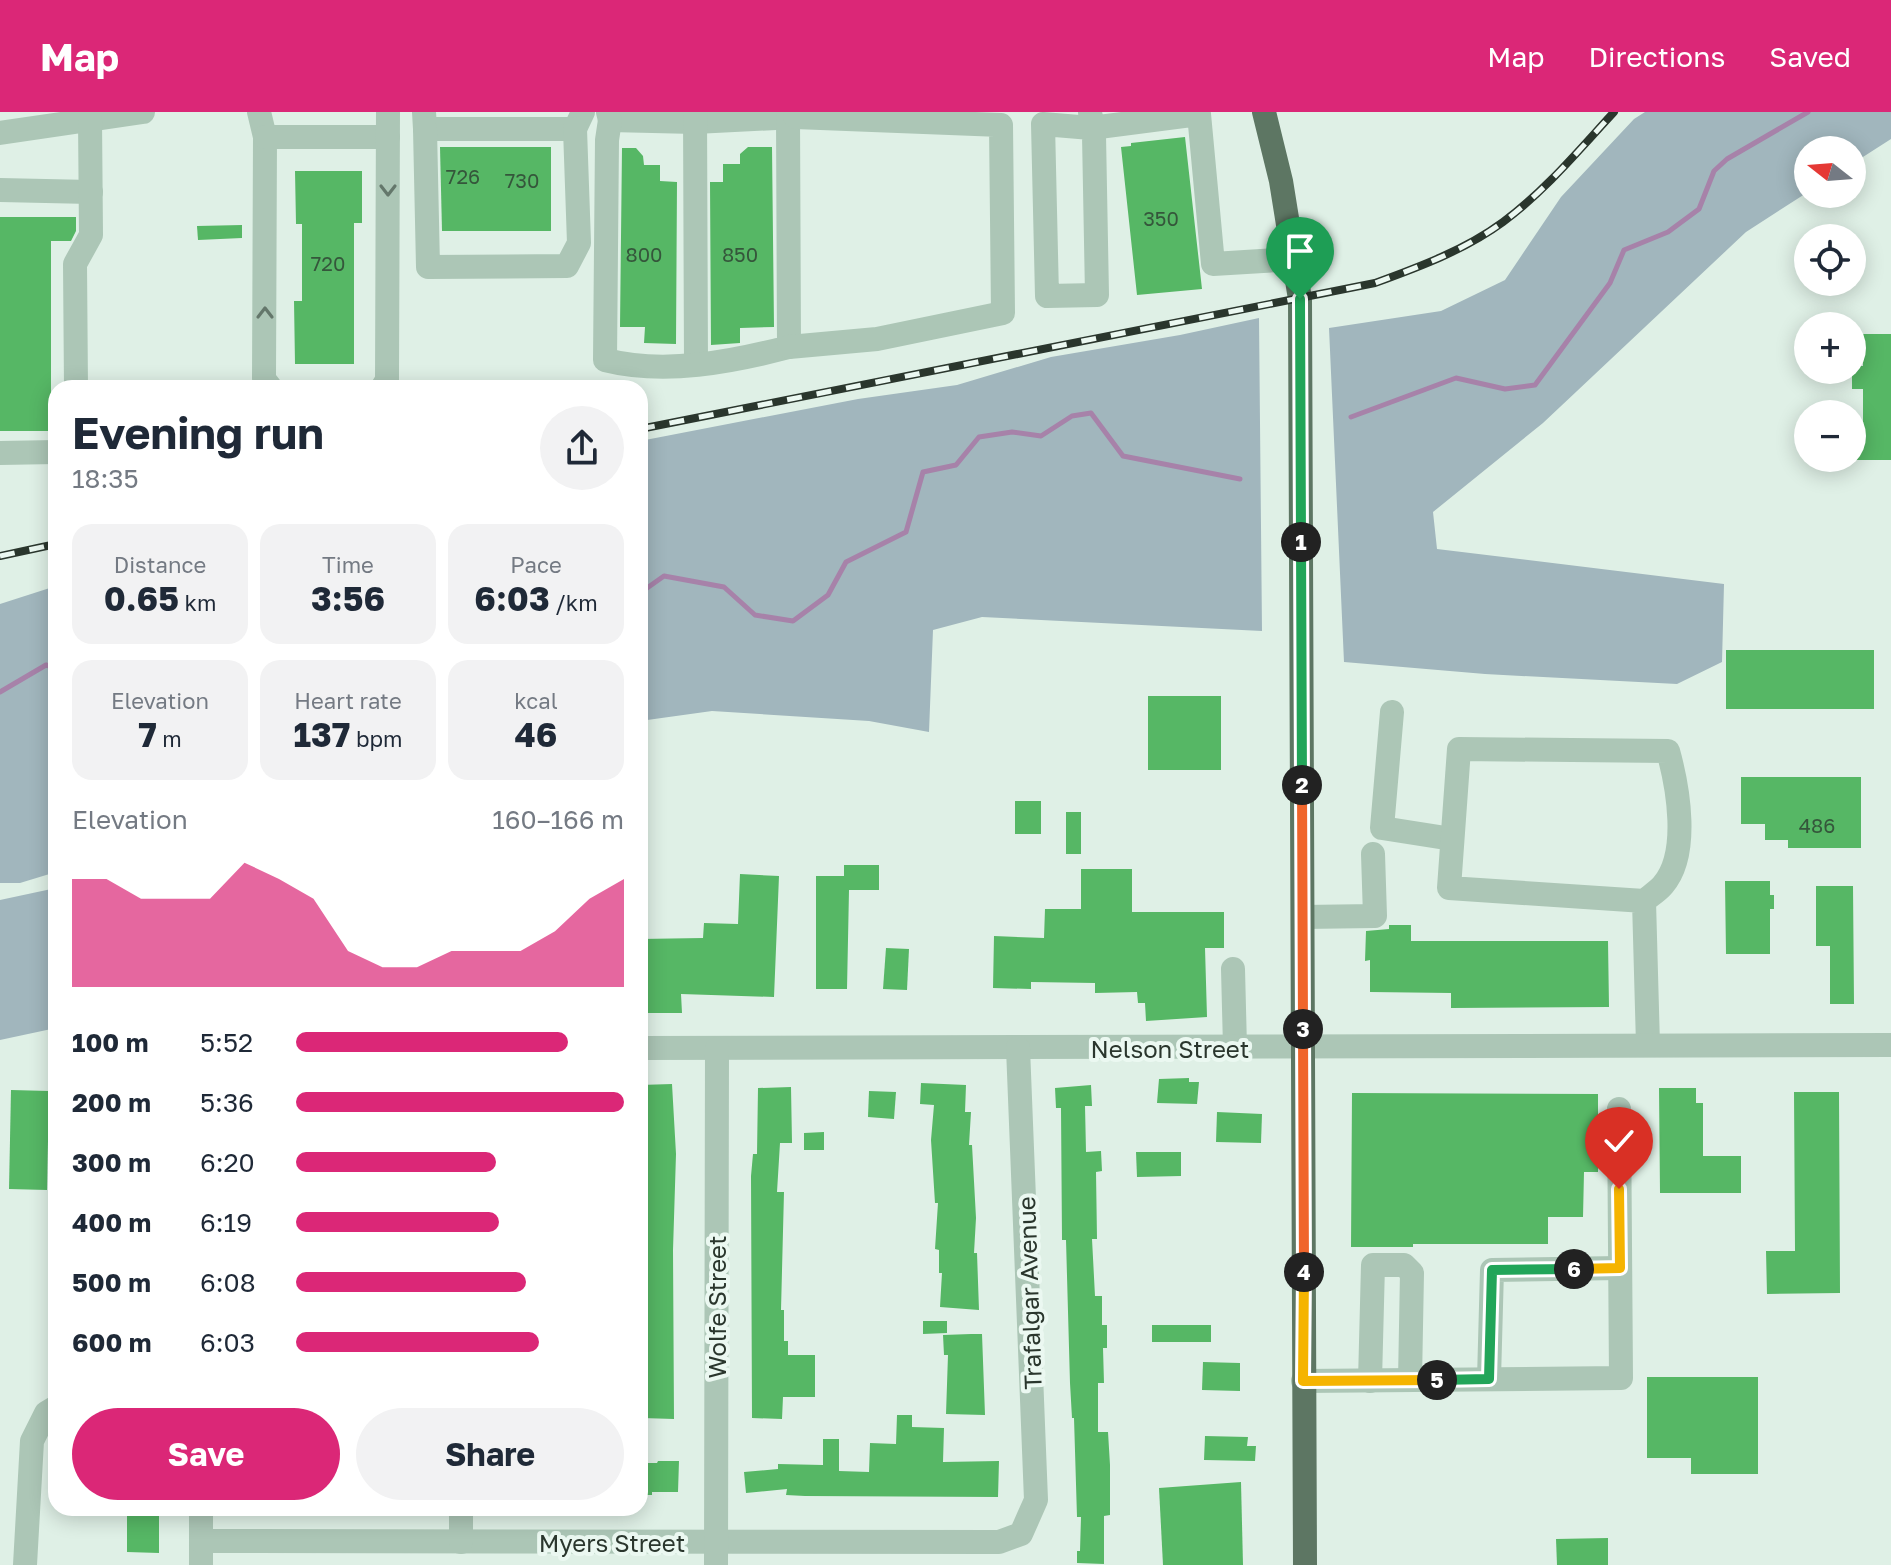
<!DOCTYPE html>
<html lang="en">
<head>
<meta charset="utf-8">
<style>
	body { margin:0; font-family:"Golos Text",sans-serif; background:#f2f2f3; color:#1f2937; height:100vh; display:flex; flex-direction:column; font-size:30px; white-space:nowrap }
	* { box-sizing:border-box; margin:0 }
	p { font-size:26px; color:#747a83 }
	.icon { flex:none; width:44px; height:44px; fill:none; stroke:currentColor; stroke-width:2; stroke-linecap:round; stroke-linejoin:round }
	.map { position:relative; flex:1; overflow:hidden }
	.panel { position:absolute; left:48px; top:268px; width:600px; height:1136px; display:flex; flex-direction:column; background:#fff; border-radius:24px; box-shadow:0 4px 20px #0003 }
	.panel>* { flex:none }
	.needle { width:52px; rotate:287deg }
	.tools { position:absolute; left:1794px; top:24px; display:grid; gap:16px }
	.tools a { display:grid; place-items:center; width:72px; height:72px; border-radius:50%; background:#fff; box-shadow:0 4px 20px #0003; font-size:40px }
	.pin { position:absolute; display:grid; place-items:center; width:68px; height:68px; color:#fff; margin:-82px -34px; border-radius:50% 50% 50% 0; rotate:-45deg; box-shadow:0 0 8px #0007 }
	.pin .icon { rotate:45deg }
	.km { position:absolute; width:40px; height:40px; margin:-20px; border-radius:50%; background:#222; color:#fff; font-size:22px; line-height:40px; text-align:center }
	.round { display:grid; place-items:center; flex:none; width:84px; height:84px; border-radius:42px; background:#f2f2f3 }
	.head { display:flex; align-items:center; justify-content:space-between; height:136px; padding:0 24px }
	h1 { font-size:44px; font-weight:700; line-height:60px }
	.figures { display:grid; grid-template-columns:repeat(3,1fr); gap:12px; height:136px; padding:8px 24px }
	.figures div { display:grid; align-content:center; border-radius:20px; background:#f2f2f3; text-align:center }
	.figures b { font-size:34px; font-weight:700 }
	.figures small { font-size:22px; font-weight:400 }
	.figures p { font-size:22px }
	.chart { height:224px; padding:16px 24px }
	.chart p { display:flex; justify-content:space-between }
	.chart svg { width:100%; height:144px; margin-top:8px; fill:#db2777; opacity:.7 }
	.button { display:flex; gap:16px; margin-top:auto; padding:16px 24px }
	.button a { flex:1; height:92px; border-radius:48px; background:#db2777; color:#fff; font-size:32px; font-weight:700; line-height:92px; text-align:center }
	.button a+a { background:#f2f2f3; color:#1f2937 }
	ul { padding:0 24px; list-style:none; font-size:26px }
	li { display:grid; grid-template-columns:128px 96px 1fr; align-items:center; height:60px }
	li i { height:20px; border-radius:10px; background:#db2777 }
	header { display:flex; align-items:center; gap:48px; box-sizing:border-box; height:112px; padding:0 40px; background:#db2777; color:#fff }
	header strong { font-size:38px }
	nav { display:flex; gap:44px; margin-inline-start:auto; font-size:28px }
	.map>svg:first-child { display:block }
	.green { fill:#a1b6bd }
	.lines { fill:none; stroke-linecap:round; stroke-linejoin:round }
	.stream { stroke:#a782a9; stroke-width:5 }
	.building { fill:#56b765 }
	.minor { stroke:#acc6b6; stroke-width:24 }
	.major { stroke:#5d7663; stroke-width:24 }
	.rail-casing { stroke:#2a362d; stroke-width:8 }
	.rail { stroke:#ebf8f1; stroke-width:5; stroke-dasharray:15; stroke-linecap:butt }
	.oneway { stroke:#64776b }
	.split-1-casing { stroke:#fff; stroke-width:16 }
	.split-2-casing { stroke:#fff; stroke-width:16 }
	.split-3-casing { stroke:#fff; stroke-width:16 }
	.split-4-casing { stroke:#fff; stroke-width:16 }
	.split-5-casing { stroke:#fff; stroke-width:16 }
	.split-6-casing { stroke:#fff; stroke-width:16 }
	.split-7-casing { stroke:#fff; stroke-width:16 }
	.split-1 { stroke:#22a559; stroke-width:10 }
	.split-2 { stroke:#22a559; stroke-width:10 }
	.split-3 { stroke:#f0652b; stroke-width:10 }
	.split-4 { stroke:#f0652b; stroke-width:10 }
	.split-5 { stroke:#f5b400; stroke-width:10 }
	.split-6 { stroke:#22a559; stroke-width:10 }
	.split-7 { stroke:#f5b400; stroke-width:10 }
	.labels { text-anchor:middle; dominant-baseline:central; stroke-width:8; stroke-linejoin:round; paint-order:stroke }
	.number-label { font-size:20px; fill:#35563b }
	.street-label { font-size:24px; fill:#2a362d; stroke:#ebf8f1 }
</style>
</head>
<body>
<header>
<strong>Map</strong>
<nav><a>Map</a><a>Directions</a><a>Saved</a></nav>
</header>
<div class="map">
<svg width="1891" height="1453" viewBox="0 0 1891 1453">
	<rect width="100%" height="100%" fill="#dff0e6"/>
	<!-- green -->
	<g class="green">
		<polygon points="1645,0 1891,0 1891,27 1852,52 1852,38 1808,38 1808,80 1746,120 1543,311 1433,400 1437,437 1724,472 1722,550 1677,572 1485,562 1344,550 1329,216 1441,199 1505,168 1561,85 1634,7"/>
		<polygon points="1259,206 1262,519 982,505 933,518 929,620 869,609 712,599 640,609 640,329 858,287 957,273 1051,245 1180,223"/>
		<polygon points="56,474 56,760 20,771 0,771 0,492"/>
		<polygon points="56,776 56,916 0,928 0,788"/>
	</g>
	<g class="lines">
		<!-- stream -->
		<g class="stream">
			<polyline points="1351,305 1456,266 1505,277 1535,273 1610,171 1624,138 1668,120 1699,97 1714,59 1727,47 1808,0"/>
			<polyline points="640,481 664,464 724,475 755,503 793,509 828,483 846,450 906,420 923,360 956,353 979,325 1012,320 1041,324 1072,304 1091,301 1123,344 1240,367"/>
			<polyline points="0,580 46,553 56,556"/>
		</g>
	</g>
	<!-- building -->
	<g class="building">
		<polygon points="1185,25 1202,177 1137,183 1121,35 1131,34 1131,31"/>
		<polygon points="440,35 551,35 551,119 442,119"/>
		<polygon points="748,35 772,35 774,215 740,216 740,231 711,233 710,70 723,70 723,52 740,52 740,42"/>
		<polygon points="622,36 636,36 643,44 644,53 660,53 660,69 677,70 676,232 644,231 645,215 620,215"/>
		<polygon points="295,59 362,59 362,111 354,111 354,252 295,252 294,189 302,189 302,112 296,112"/>
		<polygon points="0,105 76,105 76,119 71,129 51,129 51,319 0,319"/>
		<polygon points="242,113 242,126 198,128 197,114"/>
		<polygon points="1863,222 1891,222 1891,348 1856,348 1856,331 1863,331 1863,277 1852,277 1852,254 1863,254"/>
		<rect x="1726" y="538" width="148" height="59"/>
		<rect x="1148" y="584" width="73" height="74"/>
		<polygon points="1741,665 1861,665 1861,736 1788,736 1788,728 1765,728 1765,712 1741,712"/>
		<rect x="1015" y="689" width="26" height="33"/>
		<rect x="1066" y="700" width="15" height="42"/>
		<polygon points="844,753 879,753 879,778 849,778 847,877 816,877 816,764 844,764"/>
		<polygon points="1081,757 1132,757 1132,800 1224,800 1224,836 1205,836 1207,905 1146,909 1145,891 1138,891 1137,880 1095,881 1095,871 1031,870 1031,877 993,876 994,824 1044,826 1045,797 1081,797"/>
		<polygon points="740,762 779,764 774,885 681,882 682,901 644,901 644,891 640,891 640,827 703,826 704,811 738,812"/>
		<polygon points="1725,769 1770,769 1770,783 1774,783 1774,797 1770,797 1770,842 1726,842"/>
		<polygon points="1816,774 1853,774 1854,892 1830,892 1830,834 1816,834"/>
		<polygon points="1389,813 1411,813 1411,829 1608,829 1609,895 1451,896 1451,881 1370,880 1370,848 1365,849 1366,819 1389,817"/>
		<polygon points="886,836 909,837 907,878 883,877"/>
		<polygon points="1189,966 1189,970 1199,970 1197,992 1157,991 1159,967"/>
		<polygon points="921,971 966,973 965,1000 971,1000 969,1033 972,1033 976,1106 974,1141 977,1141 979,1198 940,1195 942,1161 939,1161 939,1138 935,1137 938,1091 935,1091 931,1028 934,993 920,992"/>
		<polygon points="672,972 676,1042 673,1138 674,1307 642,1306 642,1079 648,1079 648,1036 641,1035 643,994 641,994 640,973"/>
		<polygon points="1091,973 1092,994 1085,994 1086,1040 1101,1039 1102,1059 1096,1060 1097,1127 1092,1127 1095,1184 1102,1184 1102,1213 1107,1213 1107,1236 1103,1236 1104,1271 1098,1271 1098,1320 1108,1320 1110,1353 1110,1403 1104,1404 1104,1452 1077,1451 1077,1439 1080,1439 1081,1405 1077,1405 1074,1306 1072,1306 1070,1271 1066,1128 1062,1128 1061,996 1056,996 1055,976"/>
		<polygon points="791,975 792,1031 780,1031 777,1080 784,1080 781,1198 784,1198 784,1229 788,1229 788,1243 815,1243 815,1285 783,1285 782,1307 752,1306 751,1064 753,1042 757,1042 758,976"/>
		<polygon points="1659,976 1696,976 1696,991 1703,991 1703,1044 1741,1044 1741,1081 1660,1081"/>
		<polygon points="11,978 49,979 47,1078 9,1077"/>
		<polygon points="869,979 896,980 894,1007 868,1005"/>
		<polygon points="1794,980 1839,980 1840,1181 1767,1182 1766,1139 1795,1139"/>
		<polygon points="1352,981 1598,982 1598,1060 1584,1060 1583,1105 1548,1105 1548,1132 1413,1132 1413,1135 1351,1135"/>
		<polygon points="1217,1000 1262,1002 1261,1031 1216,1030"/>
		<polygon points="824,1020 824,1038 804,1038 804,1021"/>
		<polygon points="1136,1040 1181,1040 1181,1064 1137,1065"/>
		<polygon points="923,1209 947,1209 947,1221 923,1222"/>
		<rect x="1152" y="1213" width="59" height="17"/>
		<polygon points="971,1222 982,1222 985,1303 946,1302 948,1243 944,1243 943,1223"/>
		<polygon points="1203,1250 1240,1251 1240,1279 1202,1278"/>
		<polygon points="1647,1265 1758,1265 1758,1362 1691,1362 1691,1346 1647,1346"/>
		<polygon points="897,1303 912,1303 912,1315 944,1316 943,1350 999,1349 998,1385 805,1384 786,1383 787,1377 746,1381 744,1360 778,1357 778,1352 823,1353 823,1327 839,1327 839,1359 869,1360 870,1331 896,1332"/>
		<polygon points="1205,1324 1248,1325 1247,1334 1256,1334 1255,1349 1204,1348"/>
		<polygon points="658,1349 679,1349 678,1380 652,1380 652,1383 640,1383 640,1351 657,1351"/>
		<polygon points="1241,1370 1243,1453 1163,1453 1159,1376"/>
		<polygon points="127,1396 159,1396 159,1441 127,1440"/>
		<polygon points="1608,1426 1608,1453 1557,1453 1556,1427"/>
	</g>
	<g class="lines">
		<!-- minor -->
		<g class="minor">
			<polyline points="259,0 265,25 264,267 271,276"/>
			<polyline points="424,0 425,17 575,17 583,0"/>
			<polyline points="608,0 610,8 695,10 795,5 795,0"/>
			<polyline points="695,0 696,252"/>
			<polyline points="1090,0 1094,23 1097,183 1047,184 1043,12 1091,16 1199,2 1213,152 1294,147"/>
			<path d="M 610,8 L 607,28 L 605,248 C 665,263 731,250 789,235 L 788,4"/>
			<polyline points="425,17 428,155 567,154 579,131 575,17"/>
			<polyline points="0,21 143,0"/>
			<polyline points="265,25 388,25"/>
			<polyline points="0,78 91,80"/>
			<polyline points="789,235 877,227 1003,201 1001,13 795,5"/>
			<polyline points="76,276 75,152 91,123 90,7"/>
			<polyline points="382,276 387,268 388,0"/>
			<polyline points="0,341 56,340"/>
			<polyline points="1392,600 1382,716 1452,727"/>
			<path d="M 1644,789 C 1650,784 1658,779 1663,773 C 1690,742 1678,675 1668,639 L 1459,637 L 1449,776 L 1644,789 L 1648,933"/>
			<polyline points="1303,805 1375,804 1373,742"/>
			<polyline points="1233,857 1235,935"/>
			<polyline points="640,936 1891,933"/>
			<polyline points="1489,1267 1492,1158 1620,1156"/>
			<polyline points="1303,1269 1621,1266 1619,997"/>
			<polyline points="1370,1269 1373,1153 1404,1153 1412,1161 1410,1268"/>
			<polyline points="201,1396 201,1453"/>
			<polyline points="201,1429 999,1430 1021,1422 1036,1388 1018,936"/>
			<polyline points="461,1430 461,1396"/>
			<polyline points="25,1453 32,1329 46,1301 56,1295"/>
			<polyline points="716,1453 717,937"/>
		</g>
		<!-- major -->
		<polyline class="major" points="1264,0 1281,69 1300,187 1305,1453"/>
		<defs>
			<g id="rail">
				<path d="M 640,317 L 1375,171 C 1419,155 1465,138 1503,110 C 1545,79 1579,38 1614,0"/>
				<polyline points="0,444 56,432"/>
			</g>
		</defs>
		<!-- rail casing -->
		<use href="#rail" class="rail-casing"/>
		<!-- rail -->
		<use href="#rail" class="rail"/>
	</g>
	<!-- one-way arrows -->
	<defs><path id="oneway-chevron" d="M-2-3.5L2.5 0L-2 3.5" fill="none" stroke-width="1.6" stroke-linecap="round" stroke-linejoin="round" transform="scale(2)"/></defs>
	<g class="oneway">
		<use href="#oneway-chevron" transform="translate(388 78) rotate(90)"/>
		<use href="#oneway-chevron" transform="translate(265 201) rotate(-90)"/>
	</g>
	<g class="lines">
		<defs>
			<polyline id="split-1" points="1300,187 1301,430"/>
			<polyline id="split-2" points="1301,430 1302,673"/>
			<polyline id="split-3" points="1302,673 1303,917"/>
			<polyline id="split-4" points="1303,917 1304,1160"/>
			<polyline id="split-5" points="1304,1160 1303,1269 1437,1268"/>
			<polyline id="split-6" points="1437,1268 1489,1267 1492,1158 1574,1157"/>
			<polyline id="split-7" points="1574,1157 1620,1156 1619,1077"/>
		</defs>
		<!-- split-1 casing -->
		<use href="#split-1" class="split-1-casing"/>
		<!-- split-2 casing -->
		<use href="#split-2" class="split-2-casing"/>
		<!-- split-3 casing -->
		<use href="#split-3" class="split-3-casing"/>
		<!-- split-4 casing -->
		<use href="#split-4" class="split-4-casing"/>
		<!-- split-5 casing -->
		<use href="#split-5" class="split-5-casing"/>
		<!-- split-6 casing -->
		<use href="#split-6" class="split-6-casing"/>
		<!-- split-7 casing -->
		<use href="#split-7" class="split-7-casing"/>
		<!-- split-1 -->
		<use href="#split-1" class="split-1"/>
		<!-- split-2 -->
		<use href="#split-2" class="split-2"/>
		<!-- split-3 -->
		<use href="#split-3" class="split-3"/>
		<!-- split-4 -->
		<use href="#split-4" class="split-4"/>
		<!-- split-5 -->
		<use href="#split-5" class="split-5"/>
		<!-- split-6 -->
		<use href="#split-6" class="split-6"/>
		<!-- split-7 -->
		<use href="#split-7" class="split-7"/>
	</g>
	<g class="labels">
		<!-- number labels -->
		<g class="number-label">
			<text x="463" y="64">726</text>
			<text x="522" y="68">730</text>
			<text x="1161" y="106">350</text>
			<text x="644" y="142">800</text>
			<text x="740" y="142">850</text>
			<text x="328" y="151">720</text>
			<text x="1817" y="713">486</text>
		</g>
		<!-- street labels -->
		<g class="street-label">
			<text x="1170" y="936">Nelson Street</text>
			<text transform="translate(1029 1181) rotate(-92)">Trafalgar Avenue</text>
			<text transform="translate(716 1195) rotate(-90)">Wolfe Street</text>
			<text x="612" y="1430">Myers Street</text>
		</g>
	</g>
</svg>
<div class="tools">
<a><svg class="needle" viewBox="-14 -14 28 28"><path d="M0-13l5 13h-10z" fill="#e53935"/><path d="M0 13l5-13h-10z" fill="#747a83"/></svg></a>
<a><svg class="icon" aria-label="locate" viewBox="0 0 24 24"><circle cx="12" cy="12" r="6"/><path d="M12 2v4M12 18v4M2 12h4M18 12h4"/></svg></a>
<a>+</a>
<a>−</a>
</div>
<div class="pin" style="left:1300px;top:187px;background:#1e9e55"><svg class="icon" aria-label="arrive" viewBox="0 0 24 24"><path d="M6 21V4h12l-3 4 3 4H6"/></svg></div>
<div class="pin" style="left:1619px;top:1077px;background:#d93025"><svg class="icon" aria-label="check" viewBox="0 0 24 24"><path d="M5 12l5 5 9-10"/></svg></div>
<b class="km" style="left:1301px;top:430px">1</b>
<b class="km" style="left:1302px;top:673px">2</b>
<b class="km" style="left:1303px;top:917px">3</b>
<b class="km" style="left:1304px;top:1160px">4</b>
<b class="km" style="left:1437px;top:1268px">5</b>
<b class="km" style="left:1574px;top:1157px">6</b>
<section class="panel">
<div class="head"><div><h1>Evening run</h1><p>18:35</p></div><a class="round"><svg class="icon" aria-label="share" viewBox="0 0 24 24"><path d="M12 15V3M7 8l5-5 5 5M5 13v7h14v-7"/></svg></a></div>
<div class="figures">
<div><p>Distance</p><b>0.65<small> km</small></b></div>
<div><p>Time</p><b>3:56</b></div>
<div><p>Pace</p><b>6:03<small> /km</small></b></div>
</div>
<div class="figures">
<div><p>Elevation</p><b>7<small> m</small></b></div>
<div><p>Heart rate</p><b>137<small> bpm</small></b></div>
<div><p>kcal</p><b>46</b></div>
</div>
<div class="chart"><p><span>Elevation</span>160–166 m</p>
<svg viewBox="0 0 160 44" preserveAspectRatio="none"><path d="M0 44V11L10 11L20 17L30 17L40 17L50 6L60 11L70 17L80 33L90 38L100 38L110 33L120 33L130 33L140 27L150 17L160 11V44z"/></svg>
</div>
<ul>
<li><b>100 m</b>5:52<i style="width:83%"></i></li>
<li><b>200 m</b>5:36<i style="width:100%"></i></li>
<li><b>300 m</b>6:20<i style="width:61%"></i></li>
<li><b>400 m</b>6:19<i style="width:62%"></i></li>
<li><b>500 m</b>6:08<i style="width:70%"></i></li>
<li><b>600 m</b>6:03<i style="width:74%"></i></li>
</ul>
<div class="button"><a>Save</a><a>Share</a></div>
</section>
</div>
</body>
</html>
